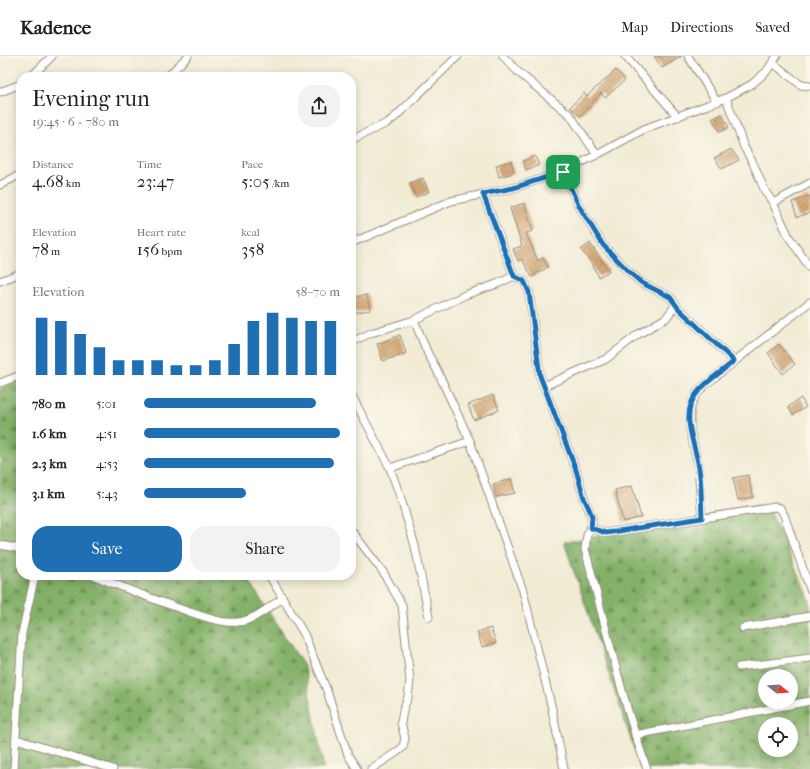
<!DOCTYPE html>
<html lang="en">
<head>
<meta charset="utf-8">
<style>
	body { margin:0; font-family:"IM FELL French Canon",serif; background:#f2f2f2; color:#202124; height:100vh; display:flex; flex-direction:column; font-size:15px; white-space:nowrap }
	* { box-sizing:border-box; margin:0 }
	p { font-size:13px; color:#757577 }
	.icon { flex:none; width:22px; height:22px; fill:none; stroke:currentColor; stroke-width:2; stroke-linecap:round; stroke-linejoin:round }
	.map { position:relative; flex:1; overflow:hidden }
	.details { position:absolute; left:16px; top:16px; width:340px; height:508px; display:flex; flex-direction:column; background:#fff; border-radius:16px; box-shadow:0 2px 10px #0003 }
	.details>* { flex:none }
	.needle { width:26px; rotate:107deg }
	.fabs { position:absolute; left:758px; top:613px; display:grid; gap:8px }
	.fabs a { display:grid; place-items:center; width:40px; height:40px; border-radius:50%; background:#fff; box-shadow:0 2px 10px #0003; font-size:20px }
	.pin { position:absolute; display:grid; place-items:center; width:34px; height:34px; color:#fff; margin:-17px; border-radius:8px; box-shadow:0 2px 6px #0006 }
	.round { display:grid; place-items:center; flex:none; width:42px; height:42px; border-radius:16px; background:#f2f2f2 }
	.headline { display:flex; align-items:center; justify-content:space-between; height:68px; padding:0 16px }
	h1 { font-size:22px; font-weight:600; line-height:30px }
	.metrics { display:grid; grid-template-columns:repeat(3,1fr); gap:6px; height:68px; padding:4px 16px }
	.metrics div { display:grid; align-content:center }
	.metrics b { font-size:17px; font-weight:600 }
	.metrics small { font-size:11px; font-weight:400 }
	.metrics p { font-size:11px }
	.chart { height:112px; padding:8px 16px }
	.chart p { display:flex; justify-content:space-between }
	.chart svg { width:100%; height:72px; margin-top:4px; stroke:#1f6fb2; stroke-width:6 }
	.action { display:flex; gap:8px; margin-top:auto; padding:8px 16px }
	.action a { flex:1; height:46px; border-radius:16px; background:#1f6fb2; color:#fff; font-size:16px; font-weight:600; line-height:46px; text-align:center }
	.action a+a { background:#f2f2f2; color:#202124 }
	ul { padding:0 16px; list-style:none; font-size:13px }
	li { display:grid; grid-template-columns:64px 48px 1fr; align-items:center; height:30px }
	li i { height:10px; border-radius:5px; background:#1f6fb2 }
	header { display:flex; align-items:center; gap:24px; box-sizing:border-box; height:56px; padding:0 20px; background:#fff; border-bottom:1px solid #e0e0e0 }
	header strong { font-size:19px }
	nav { display:flex; gap:22px; margin-inline-start:auto; font-size:14px }
	.map>svg:first-child { display:block }
	.forest { fill:url(#forest-firs); stroke:#606e44; fill-rule:evenodd }
	.building { fill:url(#building-hatch) }
	.lines { fill:none; stroke-linecap:round; stroke-linejoin:round }
	.minor-casing { stroke:#968b7a; stroke-width:9 }
	.minor { stroke:#fff; stroke-width:7 }
	.route-casing { stroke:#fff; stroke-width:8 }
	.route { stroke:#1f6fb2; stroke-width:5 }
</style>
</head>
<body>
<header>
<strong>Kadence</strong>
<nav><a>Map</a><a>Directions</a><a>Saved</a></nav>
</header>
<div class="map">
<svg width="810" height="713" viewBox="0 0 810 713">
	<defs>
		<pattern id="forest-firs" width="22" height="20" patternUnits="userSpaceOnUse"><rect width="22" height="20" fill="#84b169"/><path d="M5 1l3.5 6h-7zM16 11l3.5 6h-7z" fill="#6d9056"/></pattern>
		<pattern id="building-hatch" width="6" height="6" patternUnits="userSpaceOnUse"><rect width="6" height="6" fill="#d4a877"/><path d="M-1 1l2-2M0 6l6-6M5 7l2-2" fill="none" stroke="#ad8961"/></pattern>
	</defs>
	<rect width="100%" height="100%" fill="#fbf7ec"/>
	<filter id="ink" filterUnits="userSpaceOnUse"><feTurbulence type="fractalNoise" baseFrequency=".025" numOctaves="2"/><feDisplacementMap in="SourceGraphic" scale="8" xChannelSelector="R" yChannelSelector="G"/><feConvolveMatrix kernelMatrix="1 2 1 2 8 2 1 2 1" color-interpolation-filters="sRGB"/></filter>
	<filter id="wash" filterUnits="userSpaceOnUse"><feTurbulence type="fractalNoise" baseFrequency=".012" numOctaves="4" result="noise"/><feDisplacementMap in="SourceGraphic" scale="16" xChannelSelector="R" yChannelSelector="G"/><feGaussianBlur stdDeviation="0.9" result="paint"/><feColorMatrix in="noise" values="0 0 0 0 0 0 0 0 0 0 0 0 0 0 0 0 0 1.4 0 .05"/><feComposite in="paint" operator="in"/></filter>
	<g filter="url(#wash)">
		<rect width="100%" height="100%" fill="#f2ecd5"/>
		<!-- forest -->
		<g class="forest">
			<polygon points="21,324 21,519 245,519 304,610 324,713 0,713 0,333"/>
			<path d="M 768,451 L 810,544 L 810,713 L 641,713 L 564,486 ZM 765,620 L 791,620 L 791,646 L 765,646 ZM 765,668 L 791,668 L 791,694 L 765,694 Z"/>
		</g>
		<g id="blocks">
			<!-- building -->
			<g class="building">
				<polygon points="654,0 682,0 662,12"/>
				<polygon points="616,14 625,24 605,42 601,37 580,60 570,51 584,37 587,40"/>
				<polygon points="722,58 729,71 720,76 712,63"/>
				<polygon points="731,93 739,104 722,113 714,102"/>
				<polygon points="535,100 539,109 526,114 523,105"/>
				<polygon points="511,105 514,117 499,121 496,109"/>
				<polygon points="423,122 429,136 416,141 410,127"/>
				<polygon points="810,140 810,157 797,161 792,146"/>
				<polygon points="524,147 533,175 526,177 538,205 543,202 548,211 532,221 522,203 518,205 513,193 522,190 510,152"/>
				<polygon points="590,187 609,215 599,221 593,211 594,210 581,194"/>
				<polygon points="367,239 370,254 353,257 352,241"/>
				<polygon points="400,279 406,297 383,305 377,288"/>
				<polygon points="779,288 795,308 783,318 768,297"/>
				<polygon points="493,339 499,354 474,364 468,349"/>
				<polygon points="801,342 806,351 793,359 788,351"/>
				<polygon points="748,419 753,441 738,444 733,422"/>
				<polygon points="511,423 515,437 496,441 493,428"/>
				<polygon points="632,430 641,461 623,466 615,434"/>
				<polygon points="491,572 496,587 482,591 477,576"/>
			</g>
		</g>
	</g>
	<g filter="url(#ink)">
		<use href="#blocks" fill-opacity="0" stroke="#968b7a" stroke-width="1"/>
		<g class="lines">
			<defs>
				<g id="minor">
					<polyline points="503,0 517,15 570,59 597,99"/>
					<polyline points="625,0 678,61"/>
					<polyline points="688,0 717,46"/>
					<polyline points="773,7 801,29 810,30"/>
					<polyline points="31,21 52,0"/>
					<polyline points="165,21 170,18 188,0"/>
					<polyline points="0,36 21,28"/>
					<polyline points="726,42 744,91 753,107 765,135 773,147 789,181 810,212"/>
					<polyline points="351,84 387,67 394,62 458,0"/>
					<polyline points="563,116 579,150 603,189 628,215 642,227 670,241 679,253 734,305"/>
					<polyline points="0,129 21,118"/>
					<path d="M 483,138 L 514,220 L 524,225 L 529,236 L 540,320 L 576,414 L 584,442 L 592,461 L 592,468 L 587,479 L 585,493 C 605,567 621,641 647,713"/>
					<polyline points="773,147 810,127"/>
					<polyline points="351,187 451,145 513,132 563,116 606,94 644,73 726,42 752,28 766,16 777,0"/>
					<polyline points="514,220 497,228 465,239 414,264 428,298 437,314 470,385 523,535 552,653 564,713"/>
					<polyline points="0,225 21,217"/>
					<polyline points="351,286 371,277 414,264"/>
					<polyline points="0,327 21,319"/>
					<polyline points="544,330 606,303 637,279 666,262 676,249"/>
					<polyline points="351,338 390,412 401,443 415,490 429,561"/>
					<polyline points="390,412 470,385"/>
					<polyline points="702,462 698,408 690,374 690,356 692,347 697,337 706,328 810,246"/>
					<polyline points="591,472 606,477 775,451 780,452 784,459 810,533"/>
					<polyline points="351,474 383,516 402,549 410,625 408,641 403,654 401,667 405,682 403,691 397,696 371,713"/>
					<polyline points="0,489 21,493"/>
					<path d="M 93,519 C 123,532 153,543 184,554 C 199,559 222,568 238,566 C 254,565 270,550 283,542"/>
					<polyline points="269,519 304,578 327,635 348,699 357,713"/>
					<polyline points="743,572 810,560"/>
					<polyline points="739,611 810,602"/>
					<polyline points="635,679 810,645"/>
					<polyline points="16,683 113,713"/>
					<polyline points="14,713 22,577 35,519"/>
				</g>
			</defs>
			<!-- minor casing -->
			<use href="#minor" class="minor-casing"/>
			<!-- minor -->
			<use href="#minor" class="minor"/>
		</g>
	</g>
	<g class="lines" filter="url(#ink)">
		<defs>
			<path id="route" d="M 563,116 L 579,150 L 603,189 L 628,215 L 642,227 L 670,241 L 679,253 L 734,305 C 723,315 706,325 697,337 C 680,358 694,385 698,407 C 702,425 701,444 702,462 L 606,477 L 591,472 L 592,461 L 590,455 L 584,442 L 576,414 L 540,320 L 529,236 L 524,225 L 514,220 L 483,138 L 513,132 Z"/>
		</defs>
		<!-- route casing -->
		<use href="#route" class="route-casing"/>
		<!-- route -->
		<use href="#route" class="route"/>
	</g>
</svg>
<div class="fabs">
<a><svg class="needle" viewBox="-14 -14 28 28"><path d="M0-13l5 13h-10z" fill="#e53935"/><path d="M0 13l5-13h-10z" fill="#757577"/></svg></a>
<a><svg class="icon" aria-label="locate" viewBox="0 0 24 24"><circle cx="12" cy="12" r="6"/><path d="M12 2v4M12 18v4M2 12h4M18 12h4"/></svg></a>
</div>
<div class="pin" style="left:563px;top:116px;background:#1e9e55"><svg class="icon" aria-label="arrive" viewBox="0 0 24 24"><path d="M6 21V4h12l-3 4 3 4H6"/></svg></div>
<section class="details">
<div class="headline"><div><h1>Evening run</h1><p>19:45 · 6 × 780 m</p></div><a class="round"><svg class="icon" aria-label="share" viewBox="0 0 24 24"><path d="M12 15V3M7 8l5-5 5 5M5 13v7h14v-7"/></svg></a></div>
<div class="metrics">
<div><p>Distance</p><b>4.68<small> km</small></b></div>
<div><p>Time</p><b>23:47</b></div>
<div><p>Pace</p><b>5:05<small> /km</small></b></div>
</div>
<div class="metrics">
<div><p>Elevation</p><b>78<small> m</small></b></div>
<div><p>Heart rate</p><b>156<small> bpm</small></b></div>
<div><p>kcal</p><b>358</b></div>
</div>
<div class="chart"><p><span>Elevation</span>58–70 m</p>
<svg viewBox="0 0 160 44" preserveAspectRatio="none"><path d="M5 44V9M15 44V11M25 44V19M35 44V27M45 44V35M55 44V35M65 44V35M75 44V38M85 44V38M95 44V35M105 44V25M115 44V11M125 44V6M135 44V9M145 44V11M155 44V11"/></svg>
</div>
<ul>
<li><b>780 m</b>5:01<i style="width:88%"></i></li>
<li><b>1.6 km</b>4:51<i style="width:100%"></i></li>
<li><b>2.3 km</b>4:53<i style="width:97%"></i></li>
<li><b>3.1 km</b>5:43<i style="width:52%"></i></li>
</ul>
<div class="action"><a>Save</a><a>Share</a></div>
</section>
</div>
</body>
</html>
